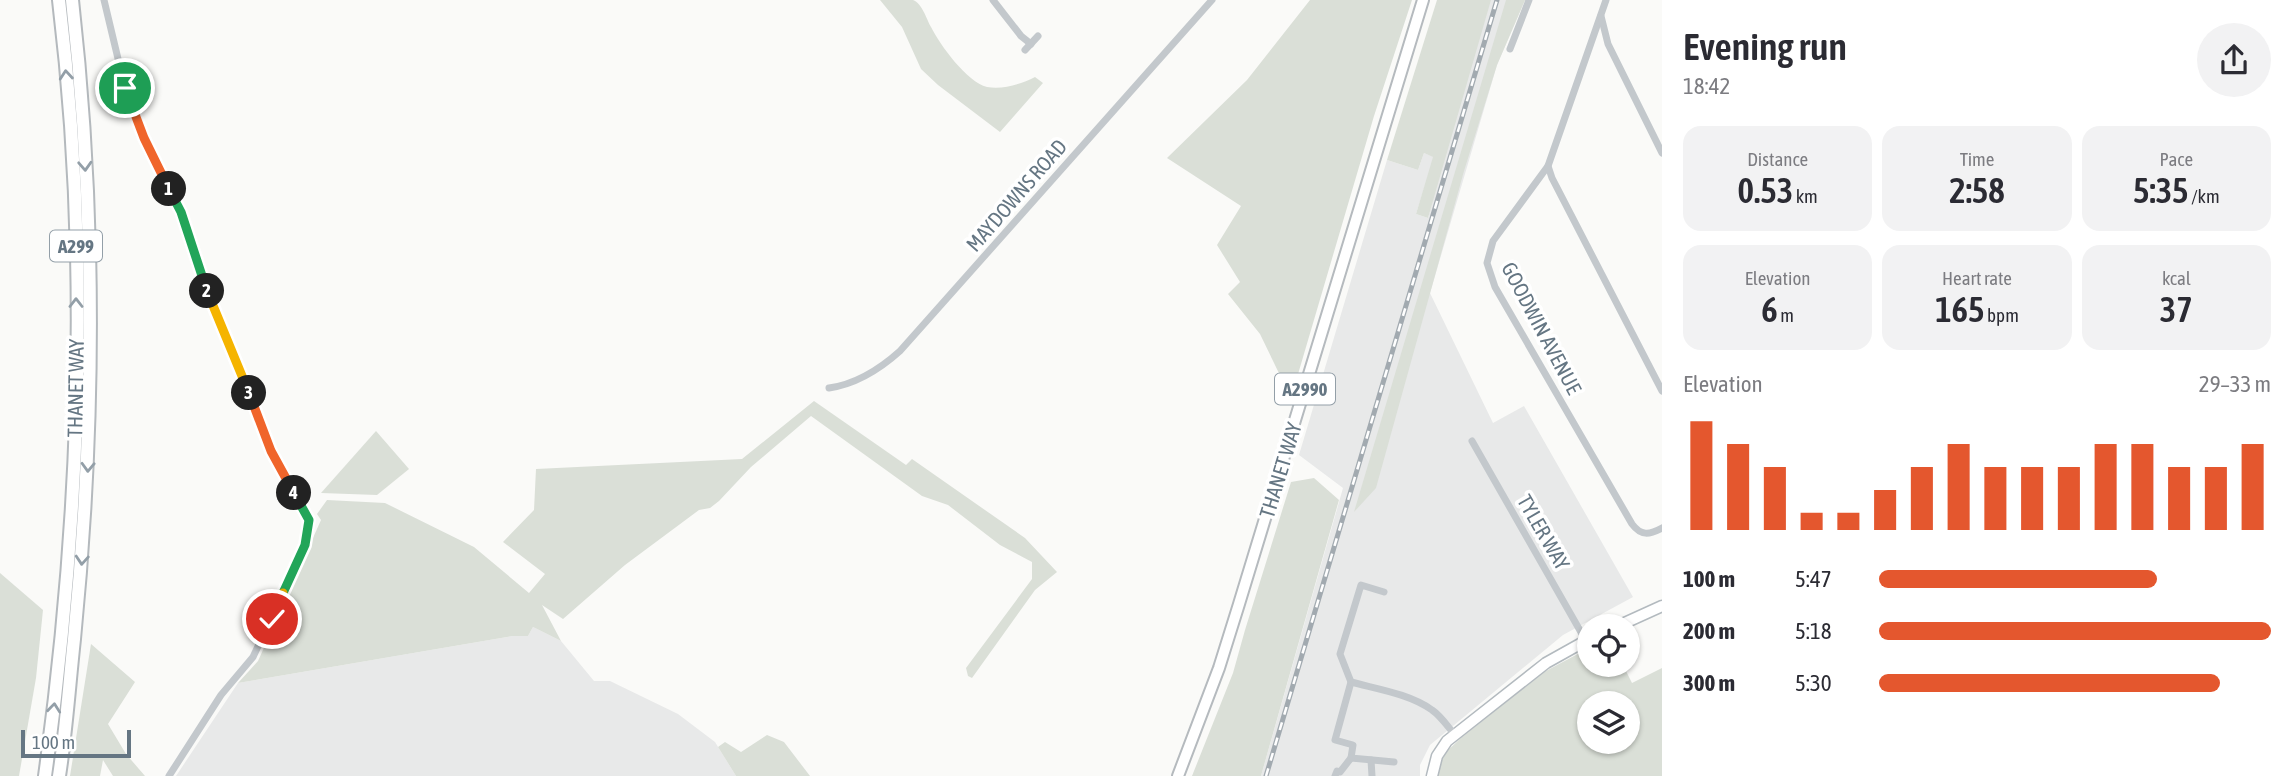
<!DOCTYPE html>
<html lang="en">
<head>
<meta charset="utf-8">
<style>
	body { margin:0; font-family:"Asap Condensed",sans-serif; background:#f2f2f3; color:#2b2b33; height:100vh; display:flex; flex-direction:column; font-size:26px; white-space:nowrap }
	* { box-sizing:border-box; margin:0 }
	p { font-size:23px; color:#7c7c81 }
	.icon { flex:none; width:38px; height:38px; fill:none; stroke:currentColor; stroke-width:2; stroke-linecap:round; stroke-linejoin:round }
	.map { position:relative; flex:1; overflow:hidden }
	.sheet { display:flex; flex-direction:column; background:#fff; width:630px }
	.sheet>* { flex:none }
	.fabs { position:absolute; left:1577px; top:614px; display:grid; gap:14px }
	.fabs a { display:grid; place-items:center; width:63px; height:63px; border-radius:50%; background:#fff; box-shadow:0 2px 5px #0004; font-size:35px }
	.scale { position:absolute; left:21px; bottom:18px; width:110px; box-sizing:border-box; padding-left:7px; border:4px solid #657683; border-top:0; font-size:19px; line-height:24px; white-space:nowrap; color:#657683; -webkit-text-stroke:5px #fff; paint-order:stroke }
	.pin { position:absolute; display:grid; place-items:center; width:60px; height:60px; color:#fff; margin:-30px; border:4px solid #fff; border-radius:50%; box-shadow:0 2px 7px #0007 }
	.km { position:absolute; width:35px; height:35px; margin:-18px; border-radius:50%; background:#222; color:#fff; font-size:19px; line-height:35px; text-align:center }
	.round { display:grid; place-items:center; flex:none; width:74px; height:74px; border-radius:37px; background:#f2f2f3 }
	.summary { display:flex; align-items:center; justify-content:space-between; height:119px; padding:0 21px }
	h1 { font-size:38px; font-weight:600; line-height:52px }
	.figures { display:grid; grid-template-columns:repeat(3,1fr); gap:10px; height:119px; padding:7px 21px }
	.figures div { display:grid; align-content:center; border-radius:18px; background:#f2f2f3; text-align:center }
	.figures b { font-size:35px; font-weight:600 }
	.figures small { font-size:19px; font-weight:400 }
	.figures p { font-size:19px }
	.chart { height:196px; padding:14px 21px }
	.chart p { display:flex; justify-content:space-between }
	.chart svg { width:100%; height:126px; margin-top:7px; stroke:#e4572e; stroke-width:6 }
	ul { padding:0 21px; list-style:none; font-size:23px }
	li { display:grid; grid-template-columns:112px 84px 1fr; align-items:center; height:52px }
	li i { height:18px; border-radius:9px; background:#e4572e }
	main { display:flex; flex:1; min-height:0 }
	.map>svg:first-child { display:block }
	.built { fill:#e8e9e9 }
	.green { fill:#dadfd7; fill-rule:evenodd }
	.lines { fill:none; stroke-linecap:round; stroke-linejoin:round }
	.secondary-casing { stroke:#b3babf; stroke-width:13 }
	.primary-casing { stroke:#b5babe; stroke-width:14 }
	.highway-casing { stroke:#b4b9bd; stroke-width:16 }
	.street { stroke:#c3c8cc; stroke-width:7 }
	.secondary { stroke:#fff; stroke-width:10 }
	.primary { stroke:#fff; stroke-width:10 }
	.highway { stroke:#fff; stroke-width:12 }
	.rail-casing { stroke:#a2aab0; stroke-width:5 }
	.rail { stroke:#fff; stroke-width:2.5; stroke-dasharray:8; stroke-linecap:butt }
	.oneway { stroke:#939fa8 }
	.split-1-casing { stroke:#fff; stroke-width:14 }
	.split-2-casing { stroke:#fff; stroke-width:14 }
	.split-3-casing { stroke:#fff; stroke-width:14 }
	.split-4-casing { stroke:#fff; stroke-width:14 }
	.split-5-casing { stroke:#fff; stroke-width:14 }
	.split-6-casing { stroke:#fff; stroke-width:14 }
	.split-1 { stroke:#f0652b; stroke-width:9 }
	.split-2 { stroke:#22a559; stroke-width:9 }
	.split-3 { stroke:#f5b400; stroke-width:9 }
	.split-4 { stroke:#f0652b; stroke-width:9 }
	.split-5 { stroke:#22a559; stroke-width:9 }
	.split-6 { stroke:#f5b400; stroke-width:9 }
	.labels { text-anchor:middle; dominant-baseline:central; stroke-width:7; stroke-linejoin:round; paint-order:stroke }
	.shield { fill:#fff; stroke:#939fa8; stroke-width:2 }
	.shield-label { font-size:19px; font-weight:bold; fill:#657683 }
	.street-label { font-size:21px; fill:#657683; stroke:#fff }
</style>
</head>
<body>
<main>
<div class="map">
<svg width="1662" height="776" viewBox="0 0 1662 776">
	<rect width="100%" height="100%" fill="#fafaf8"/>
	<!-- built -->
	<g class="built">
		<polygon points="1479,0 1525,0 1497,65 1430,293 1493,423 1524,406 1633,597 1563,635 1430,745 1420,765 1420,776 1261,776 1343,488 1299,455 1387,160 1418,170 1424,153 1434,157 1416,214 1428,218"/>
		<polygon points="533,627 561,641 594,681 610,681 678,714 715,742 736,776 176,776 238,683 513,636 528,636"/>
	</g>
	<!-- green -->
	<g class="green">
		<path d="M 880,0 C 890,0 905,0 913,0 C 922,3 927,20 931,27 C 940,45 967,82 987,87 C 1003,90 1021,84 1035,77 L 1043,83 L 1000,132 L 938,85 L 921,69 L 902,27 Z"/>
		<polygon points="1310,0 1412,0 1374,116 1291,398 1260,334 1228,294 1240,282 1217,245 1241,206 1167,158 1247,80"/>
		<polygon points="1437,0 1491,0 1428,218 1416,214 1433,157 1424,153 1418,170 1387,160"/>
		<polygon points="1506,0 1525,0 1497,65 1464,171 1376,488 1354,512"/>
		<polygon points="814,401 906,465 912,459 1025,538 1057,572 1035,590 972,678 968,676 966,668 1032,579 1032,562 1000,545 948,505 922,496 811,416 751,467 719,501 710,508 699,510 625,565 563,619 542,605 561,641 533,627 528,636 513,636 238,683 258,661 321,520 317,514 327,500 385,503 474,547 529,593 545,574 503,542 534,510 536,469 742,459"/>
		<polygon points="376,431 409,469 377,495 321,493"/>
		<polygon points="1314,478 1339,500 1261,776 1192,776 1233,673 1245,630 1291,482"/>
		<polygon points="0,573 43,610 36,678 19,776 0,776"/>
		<polygon points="91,644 135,682 108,724 126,754 145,776 113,776 103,760 100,776 70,776"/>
		<path d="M 1589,648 L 1589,665 L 1623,665 L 1632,683 L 1662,668 L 1662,776 L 1437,776 L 1439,765 L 1447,751 L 1461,738 L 1544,672 ZM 1589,704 L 1628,704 L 1628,742 L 1589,742 Z"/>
		<polygon points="767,735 784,742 810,776 736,776 718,747 725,742 741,752"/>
	</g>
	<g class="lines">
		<defs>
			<g id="secondary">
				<polyline points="1618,626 1662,606"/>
				<polyline points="1432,776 1437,756 1447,741 1546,663 1589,639"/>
			</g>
			<polyline id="primary" points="1178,776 1219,668 1239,604 1423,0"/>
			<g id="highway">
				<path d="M 45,776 C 80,522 90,255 59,0"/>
				<path d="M 59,776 C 66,731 69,685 74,639 C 95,427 96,212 72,0"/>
			</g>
		</defs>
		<!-- secondary casing -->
		<use href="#secondary" class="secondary-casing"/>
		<!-- primary casing -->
		<use href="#primary" class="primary-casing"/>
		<!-- highway casing -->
		<use href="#highway" class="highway-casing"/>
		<!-- street -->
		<g class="street">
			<polyline points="104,0 125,88 144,138 181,212 205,287 271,451 309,520 305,545 253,657 221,695 169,776"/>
			<polyline points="993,0 1021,36 1031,44"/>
			<path d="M 1606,0 L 1548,166 L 1493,241 L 1487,263 L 1495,287 L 1632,524 C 1641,536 1649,535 1662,528"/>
			<polyline points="1601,16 1608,44 1662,153"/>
			<polyline points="1510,49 1529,0"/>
			<polyline points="1025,50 1038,36"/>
			<polyline points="1548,166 1552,178 1662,391"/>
			<path d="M 829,388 C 857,384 880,369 900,351 L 1212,0"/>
			<polyline points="1472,441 1586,641"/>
			<polyline points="1384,592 1361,585 1340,654 1351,682 1335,740 1353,745 1351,758 1394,762"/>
			<path d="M 1351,682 C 1377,689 1410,694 1432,710 C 1441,716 1448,727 1455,735"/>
			<polyline points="1371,760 1372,776"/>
			<polyline points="1335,776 1337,771 1340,772 1351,758"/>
		</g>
		<!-- secondary -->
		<use href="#secondary" class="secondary"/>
		<!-- primary -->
		<use href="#primary" class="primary"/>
		<!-- highway -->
		<use href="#highway" class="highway"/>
		<defs>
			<polyline id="rail" points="1266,776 1497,0"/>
		</defs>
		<!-- rail casing -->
		<use href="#rail" class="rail-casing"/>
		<!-- rail -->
		<use href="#rail" class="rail"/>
	</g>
	<!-- one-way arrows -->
	<defs><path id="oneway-chevron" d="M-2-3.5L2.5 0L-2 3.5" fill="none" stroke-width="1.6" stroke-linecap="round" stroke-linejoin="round" transform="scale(1.75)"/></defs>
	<g class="oneway">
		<use href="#oneway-chevron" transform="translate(66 75) rotate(-95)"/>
		<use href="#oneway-chevron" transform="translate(85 166) rotate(87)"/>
		<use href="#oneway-chevron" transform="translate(76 303) rotate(-90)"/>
		<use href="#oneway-chevron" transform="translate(88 467) rotate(92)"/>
		<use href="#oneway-chevron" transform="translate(82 560) rotate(94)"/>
		<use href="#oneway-chevron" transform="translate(54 708) rotate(-84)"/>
	</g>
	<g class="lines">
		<defs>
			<polyline id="split-1" points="125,88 144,138 169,189"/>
			<polyline id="split-2" points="169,189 181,212 207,291"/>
			<polyline id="split-3" points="207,291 249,393"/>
			<polyline id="split-4" points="249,393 271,451 294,493"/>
			<polyline id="split-5" points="283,593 305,545 309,520 294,493"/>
			<polyline id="split-6" points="272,619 283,593"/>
		</defs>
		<!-- split-1 casing -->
		<use href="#split-1" class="split-1-casing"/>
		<!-- split-2 casing -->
		<use href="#split-2" class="split-2-casing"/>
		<!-- split-3 casing -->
		<use href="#split-3" class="split-3-casing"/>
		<!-- split-4 casing -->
		<use href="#split-4" class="split-4-casing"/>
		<!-- split-5 casing -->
		<use href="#split-5" class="split-5-casing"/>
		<!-- split-6 casing -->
		<use href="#split-6" class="split-6-casing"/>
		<!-- split-1 -->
		<use href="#split-1" class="split-1"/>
		<!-- split-2 -->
		<use href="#split-2" class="split-2"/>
		<!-- split-3 -->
		<use href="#split-3" class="split-3"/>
		<!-- split-4 -->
		<use href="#split-4" class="split-4"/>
		<!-- split-5 -->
		<use href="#split-5" class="split-5"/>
		<!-- split-6 -->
		<use href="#split-6" class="split-6"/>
	</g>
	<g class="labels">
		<!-- shield labels -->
		<g class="shield">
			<rect x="50" y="230.5" width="52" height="31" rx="5"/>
			<rect x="1275" y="373.5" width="60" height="31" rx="5"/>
		</g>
		<g class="shield-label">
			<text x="76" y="246">A299</text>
			<text x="1305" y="389">A2990</text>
		</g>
		<!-- street labels -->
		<g class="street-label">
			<text transform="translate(1016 195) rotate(-49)">MAYDOWNS ROAD</text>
			<text transform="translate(1542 328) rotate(62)">GOODWIN AVENUE</text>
			<text transform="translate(75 388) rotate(-89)">THANET WAY</text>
			<text transform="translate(1280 470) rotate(-73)">THANET WAY</text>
			<text transform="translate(1544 532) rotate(60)">TYLER WAY</text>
		</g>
	</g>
</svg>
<div class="fabs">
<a><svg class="icon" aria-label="locate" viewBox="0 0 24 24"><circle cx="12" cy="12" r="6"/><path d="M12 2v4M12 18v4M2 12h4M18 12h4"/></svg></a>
<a><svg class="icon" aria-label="layers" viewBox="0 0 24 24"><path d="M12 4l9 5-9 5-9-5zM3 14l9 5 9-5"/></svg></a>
</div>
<div class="scale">100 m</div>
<div class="pin" style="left:125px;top:88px;background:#1e9e55"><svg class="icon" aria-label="arrive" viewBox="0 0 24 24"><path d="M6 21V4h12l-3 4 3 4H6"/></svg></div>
<div class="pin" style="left:272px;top:619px;background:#d93025"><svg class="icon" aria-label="check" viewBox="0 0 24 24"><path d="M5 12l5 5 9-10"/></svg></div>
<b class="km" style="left:169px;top:189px">1</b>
<b class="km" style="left:207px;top:291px">2</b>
<b class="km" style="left:249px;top:393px">3</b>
<b class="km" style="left:294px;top:493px">4</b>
</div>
<section class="sheet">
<div class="summary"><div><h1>Evening run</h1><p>18:42</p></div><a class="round"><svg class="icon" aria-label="share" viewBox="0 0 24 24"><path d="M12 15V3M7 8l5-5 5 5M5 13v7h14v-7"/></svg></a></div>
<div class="figures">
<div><p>Distance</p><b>0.53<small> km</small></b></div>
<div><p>Time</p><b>2:58</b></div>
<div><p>Pace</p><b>5:35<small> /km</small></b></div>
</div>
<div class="figures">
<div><p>Elevation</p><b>6<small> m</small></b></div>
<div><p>Heart rate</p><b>165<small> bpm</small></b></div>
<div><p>kcal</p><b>37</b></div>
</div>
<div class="chart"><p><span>Elevation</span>29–33 m</p>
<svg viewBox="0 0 160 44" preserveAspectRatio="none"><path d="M5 44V6M15 44V14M25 44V22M35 44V38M45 44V38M55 44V30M65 44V22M75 44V14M85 44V22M95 44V22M105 44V22M115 44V14M125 44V14M135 44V22M145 44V22M155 44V14"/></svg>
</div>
<ul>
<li><b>100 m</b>5:47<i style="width:71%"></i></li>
<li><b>200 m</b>5:18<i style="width:100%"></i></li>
<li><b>300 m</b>5:30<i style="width:87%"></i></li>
</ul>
</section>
</main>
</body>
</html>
